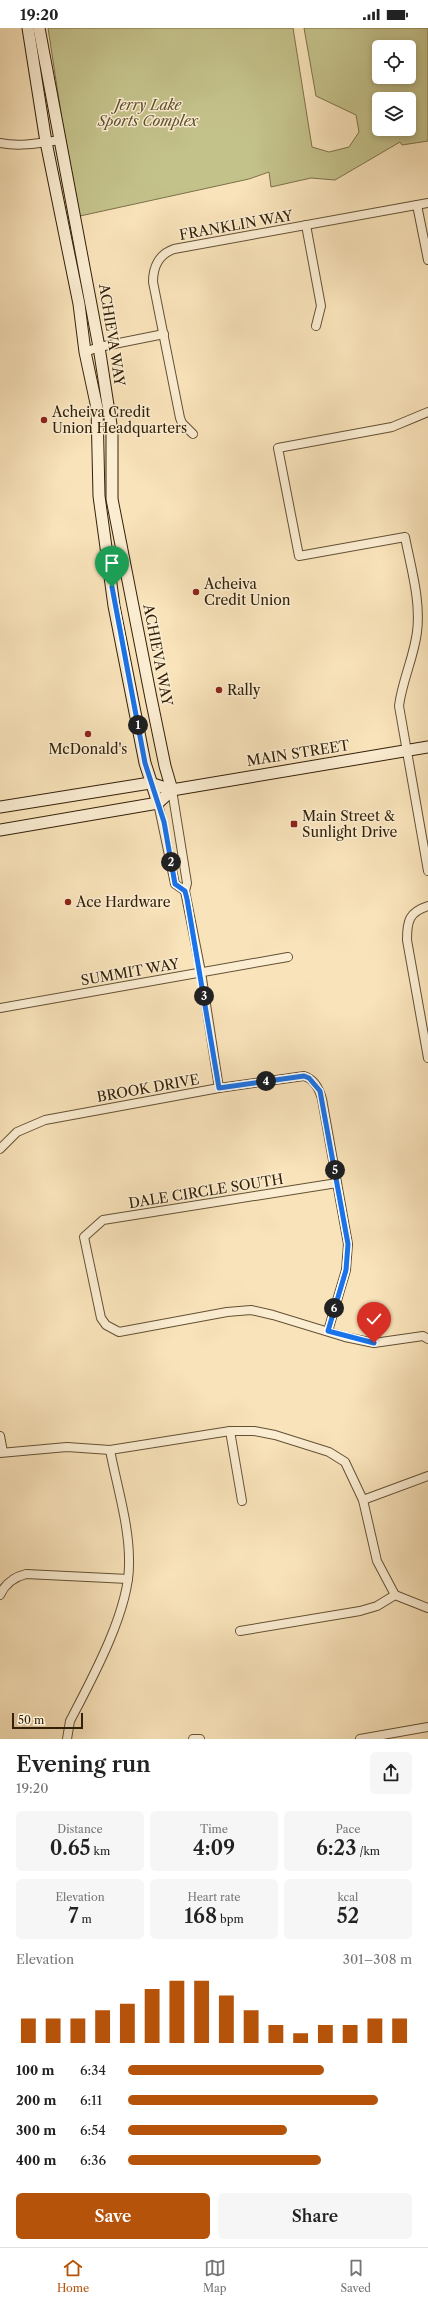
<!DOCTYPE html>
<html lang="en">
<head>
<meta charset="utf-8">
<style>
	body { margin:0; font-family:"Libre Caslon Text",serif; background:#f6f6f6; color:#222; height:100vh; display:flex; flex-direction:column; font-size:15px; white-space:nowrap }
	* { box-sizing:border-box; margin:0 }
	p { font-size:13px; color:#767676 }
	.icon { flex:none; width:22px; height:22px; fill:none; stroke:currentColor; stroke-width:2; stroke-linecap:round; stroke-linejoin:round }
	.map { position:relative; height:1711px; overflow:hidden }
	.drawer { display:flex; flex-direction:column; background:#fff; flex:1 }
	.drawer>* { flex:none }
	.tools { position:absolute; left:372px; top:12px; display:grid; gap:8px }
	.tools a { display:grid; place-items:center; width:44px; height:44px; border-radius:6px; background:#fff; box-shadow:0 2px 6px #0003; font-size:20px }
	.scale { position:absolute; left:12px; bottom:10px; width:71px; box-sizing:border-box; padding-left:4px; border:2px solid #332008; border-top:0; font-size:11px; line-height:14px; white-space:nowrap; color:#332008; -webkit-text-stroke:3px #fbedd2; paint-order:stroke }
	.pin { position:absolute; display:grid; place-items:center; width:34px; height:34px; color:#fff; margin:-41px -17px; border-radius:50% 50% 50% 0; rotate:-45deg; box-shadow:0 0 4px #0007 }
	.pin .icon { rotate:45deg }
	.km { position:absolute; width:20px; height:20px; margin:-10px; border-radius:50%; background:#222; color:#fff; font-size:11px; line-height:20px; text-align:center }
	.round { display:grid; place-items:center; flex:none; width:42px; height:42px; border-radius:6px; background:#f6f6f6 }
	.head { display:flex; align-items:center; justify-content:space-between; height:68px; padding:0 16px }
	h1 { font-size:22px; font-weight:600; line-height:30px }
	.metrics { display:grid; grid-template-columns:repeat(3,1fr); gap:6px; height:68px; padding:4px 16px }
	.metrics div { display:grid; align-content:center; border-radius:6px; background:#f6f6f6; text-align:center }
	.metrics b { font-size:20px; font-weight:600 }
	.metrics small { font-size:11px; font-weight:400 }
	.metrics p { font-size:11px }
	.chart { height:112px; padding:8px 16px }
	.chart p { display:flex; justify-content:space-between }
	.chart svg { width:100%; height:72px; margin-top:4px; stroke:#b45309; stroke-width:6 }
	.action { display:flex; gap:8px; margin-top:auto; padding:8px 16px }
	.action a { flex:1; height:46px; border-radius:6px; background:#b45309; color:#fff; font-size:16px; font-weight:600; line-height:46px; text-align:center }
	.action a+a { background:#f6f6f6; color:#222 }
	ul { padding:0 16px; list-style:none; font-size:13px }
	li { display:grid; grid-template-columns:64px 48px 1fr; align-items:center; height:30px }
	li i { height:10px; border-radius:5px; background:#b45309 }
	.status { display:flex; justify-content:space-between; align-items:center; height:28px; padding:0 20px; background:#fff; direction:ltr }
	.status svg { height:11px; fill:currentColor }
	.dock { display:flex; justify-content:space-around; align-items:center; height:56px; border-top:1px solid #e0e0e0; background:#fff; font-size:11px; color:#767676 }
	.dock a { display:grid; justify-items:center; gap:2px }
	.dock .on { color:#b45309 }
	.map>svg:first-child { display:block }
	.green { fill:#c4c28b; stroke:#7c714a; fill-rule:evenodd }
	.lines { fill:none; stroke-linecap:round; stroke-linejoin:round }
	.street-casing { stroke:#645134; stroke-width:10 }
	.secondary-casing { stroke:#332008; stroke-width:13 }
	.street { stroke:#fbedd2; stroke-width:8 }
	.secondary { stroke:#fbedd2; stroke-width:11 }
	.route-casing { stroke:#fff; stroke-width:8 }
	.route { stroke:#1a73e8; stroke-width:5 }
	.poi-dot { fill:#8f2418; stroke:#fbedd2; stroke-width:1.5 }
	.labels { text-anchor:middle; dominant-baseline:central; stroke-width:3; stroke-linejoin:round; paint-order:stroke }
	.park-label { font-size:14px; font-style:italic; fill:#5e512f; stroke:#fbedd2 }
	.street-label { font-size:14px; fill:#332008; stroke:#fbedd2 }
	.poi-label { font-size:14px; fill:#332008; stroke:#fbedd2; text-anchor:start }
</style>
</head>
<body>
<div class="status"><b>19:20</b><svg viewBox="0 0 49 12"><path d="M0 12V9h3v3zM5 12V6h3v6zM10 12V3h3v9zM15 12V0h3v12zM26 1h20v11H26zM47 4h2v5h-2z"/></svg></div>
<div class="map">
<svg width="428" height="1711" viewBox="0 0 428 1711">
	<rect width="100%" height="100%" fill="#f9e3ba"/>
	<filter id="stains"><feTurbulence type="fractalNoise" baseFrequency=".005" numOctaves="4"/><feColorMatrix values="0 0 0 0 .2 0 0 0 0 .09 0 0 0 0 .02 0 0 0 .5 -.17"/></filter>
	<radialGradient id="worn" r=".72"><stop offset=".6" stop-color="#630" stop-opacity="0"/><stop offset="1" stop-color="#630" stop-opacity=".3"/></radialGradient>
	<!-- green -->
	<path class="green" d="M 48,0 L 293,0 L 312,119 L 329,124 L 349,119 L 359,104 L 356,87 L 316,68 L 304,0 L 428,0 L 428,113 L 402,117 L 400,114 L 335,152 L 311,150 L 271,159 L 269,144 L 249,151 L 80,188 L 62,92 ZM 379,19 L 409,19 L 409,49 L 379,49 ZM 379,71 L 409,71 L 409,101 L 379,101 Z"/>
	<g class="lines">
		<defs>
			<g id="street">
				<path d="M 0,115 C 20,119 40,115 60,112"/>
				<polyline points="417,177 428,232"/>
				<polyline points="306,197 321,278 316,298"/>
				<polyline points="85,324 99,319 164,306"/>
				<path d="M 428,384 L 392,399 L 278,420 L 299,528 L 405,509 C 411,540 421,573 417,604 C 414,629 402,653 399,678 L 428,843"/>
				<path d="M 193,406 L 182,395 L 180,390 L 153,254 C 153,239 159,226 174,221 L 428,175"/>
				<polyline points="172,762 187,855 185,863 201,944 219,1060"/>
				<polyline points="158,775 175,856 185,863"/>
				<path d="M 428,878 C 409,884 407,893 407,912 L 428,1030"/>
				<polyline points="0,980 288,929"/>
				<path d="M 0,1121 L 17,1104 L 45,1092 L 219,1060 L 304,1048 C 314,1051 319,1060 322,1071 L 348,1216 L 346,1242 L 328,1303"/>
				<polyline points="337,1155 103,1192 84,1209 101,1290 106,1297 119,1304 227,1284 251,1282 273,1287 345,1309 374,1315 423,1308 428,1311"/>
				<polyline points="230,1403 242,1473"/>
				<polyline points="0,1408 3,1424"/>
				<polyline points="0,1425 67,1419 110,1422 230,1403 254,1403 275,1407 329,1424 345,1434 363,1472 377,1533 395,1567 428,1580"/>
				<polyline points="363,1472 428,1448"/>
				<path d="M 0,1567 C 5,1556 14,1549 26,1546 L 128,1551"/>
				<polyline points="240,1603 360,1583 377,1578 395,1567"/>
				<path d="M 67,1711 L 70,1693 C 92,1651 129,1583 129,1537 C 130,1499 117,1459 110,1422"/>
				<polyline points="193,1711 200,1711"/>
				<polyline points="360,1711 428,1699"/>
			</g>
			<g id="secondary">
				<polyline points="28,0 46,114 79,276 85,324 97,380 99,468 114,578 145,735 158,775"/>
				<polyline points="39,0 99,319 112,403 112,471 151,670 165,738 172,762"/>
				<polyline points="0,779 150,755 172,762 428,719"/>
				<polyline points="0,802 158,775 172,762"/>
			</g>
		</defs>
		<!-- street casing -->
		<use href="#street" class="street-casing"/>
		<!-- secondary casing -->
		<use href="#secondary" class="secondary-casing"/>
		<!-- street -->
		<use href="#street" class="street"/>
		<!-- secondary -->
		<use href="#secondary" class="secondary"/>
	</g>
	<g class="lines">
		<defs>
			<polyline id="route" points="112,559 145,735 164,794 175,856 185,863 187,871 219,1060 304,1048 309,1050 320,1063 348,1216 346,1242 328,1303 374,1315"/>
		</defs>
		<!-- route casing -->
		<use href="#route" class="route-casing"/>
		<!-- route -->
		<use href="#route" class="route"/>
	</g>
	<!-- markers -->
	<g class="poi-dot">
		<circle cx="44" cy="392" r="4"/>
		<circle cx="196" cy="564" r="4"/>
		<circle cx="219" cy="662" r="4"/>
		<circle cx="88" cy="706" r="4"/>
		<rect x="290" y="792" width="8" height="8" rx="2"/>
		<circle cx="68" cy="874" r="4"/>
	</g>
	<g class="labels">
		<!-- park labels -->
		<g class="park-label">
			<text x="148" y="77">Jerry Lake<tspan x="148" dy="16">Sports Complex</tspan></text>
		</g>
		<!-- street labels -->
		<g class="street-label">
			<text transform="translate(236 197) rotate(-10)">FRANKLIN WAY</text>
			<text transform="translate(112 307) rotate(81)">ACHIEVA WAY</text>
			<text transform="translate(158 627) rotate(79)">ACHIEVA WAY</text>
			<text transform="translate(298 725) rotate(-9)">MAIN STREET</text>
			<text transform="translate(130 944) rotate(-10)">SUMMIT WAY</text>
			<text transform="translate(148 1060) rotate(-10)">BROOK DRIVE</text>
			<text transform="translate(206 1163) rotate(-9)">DALE CIRCLE SOUTH</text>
		</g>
		<!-- poi labels -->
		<g class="poi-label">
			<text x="52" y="384">Acheiva Credit<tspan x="52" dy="16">Union Headquarters</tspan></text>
			<text x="204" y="556">Acheiva<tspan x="204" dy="16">Credit Union</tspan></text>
			<text x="227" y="662">Rally</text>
			<text x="88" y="721" text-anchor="middle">McDonald's</text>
			<text x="302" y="788">Main Street &amp;<tspan x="302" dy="16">Sunlight Drive</tspan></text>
			<text x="76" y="874">Ace Hardware</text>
		</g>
	</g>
	<rect width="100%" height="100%" filter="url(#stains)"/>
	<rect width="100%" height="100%" fill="url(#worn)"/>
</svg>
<div class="tools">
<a><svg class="icon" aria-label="locate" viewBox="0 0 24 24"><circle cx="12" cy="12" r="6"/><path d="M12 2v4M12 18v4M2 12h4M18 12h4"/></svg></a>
<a><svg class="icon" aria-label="layers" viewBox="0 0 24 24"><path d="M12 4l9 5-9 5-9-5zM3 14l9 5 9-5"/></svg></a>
</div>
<div class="scale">50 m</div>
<div class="pin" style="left:112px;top:559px;background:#1e9e55"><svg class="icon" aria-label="arrive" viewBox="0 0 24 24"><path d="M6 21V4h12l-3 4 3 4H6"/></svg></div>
<div class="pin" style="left:374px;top:1315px;background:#d93025"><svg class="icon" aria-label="check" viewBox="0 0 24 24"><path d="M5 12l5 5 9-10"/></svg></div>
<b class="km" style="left:138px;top:697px">1</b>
<b class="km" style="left:171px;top:834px">2</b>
<b class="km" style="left:204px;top:968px">3</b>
<b class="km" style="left:266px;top:1053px">4</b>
<b class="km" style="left:335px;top:1142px">5</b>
<b class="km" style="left:334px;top:1280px">6</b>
</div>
<section class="drawer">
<div class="head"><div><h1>Evening run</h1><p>19:20</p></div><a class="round"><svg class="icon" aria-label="share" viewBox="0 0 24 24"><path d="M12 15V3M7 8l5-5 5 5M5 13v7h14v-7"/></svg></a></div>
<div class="metrics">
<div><p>Distance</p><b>0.65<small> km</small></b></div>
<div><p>Time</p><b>4:09</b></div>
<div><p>Pace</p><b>6:23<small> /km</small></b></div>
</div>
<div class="metrics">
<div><p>Elevation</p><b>7<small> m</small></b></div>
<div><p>Heart rate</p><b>168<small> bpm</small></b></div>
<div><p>kcal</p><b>52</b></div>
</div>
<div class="chart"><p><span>Elevation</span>301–308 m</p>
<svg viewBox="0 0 160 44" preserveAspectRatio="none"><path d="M5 44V29M15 44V29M25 44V29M35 44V24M45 44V20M55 44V11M65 44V6M75 44V6M85 44V15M95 44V24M105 44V33M115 44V38M125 44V33M135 44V33M145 44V29M155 44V29"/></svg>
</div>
<ul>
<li><b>100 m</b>6:34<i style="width:69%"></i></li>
<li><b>200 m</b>6:11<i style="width:88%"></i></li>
<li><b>300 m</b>6:54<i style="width:56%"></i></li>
<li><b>400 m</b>6:36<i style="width:68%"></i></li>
</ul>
<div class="action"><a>Save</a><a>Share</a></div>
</section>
<nav class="dock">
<a class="on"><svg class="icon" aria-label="home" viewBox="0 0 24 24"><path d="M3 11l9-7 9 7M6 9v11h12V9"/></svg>Home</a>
<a><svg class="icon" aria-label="map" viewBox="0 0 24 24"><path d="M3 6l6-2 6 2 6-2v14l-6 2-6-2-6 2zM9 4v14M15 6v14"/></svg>Map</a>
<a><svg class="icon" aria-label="saved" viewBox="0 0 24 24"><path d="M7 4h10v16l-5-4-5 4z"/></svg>Saved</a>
</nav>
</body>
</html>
